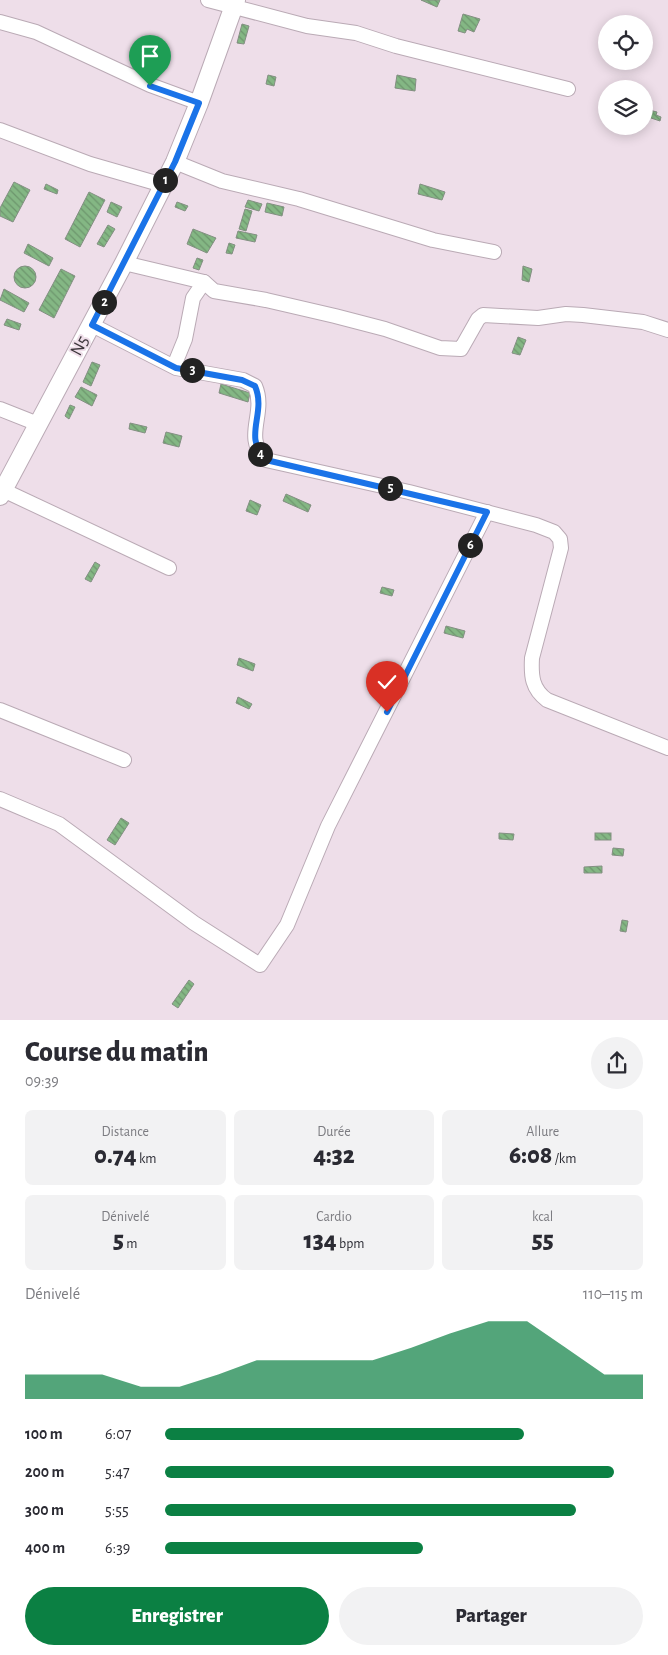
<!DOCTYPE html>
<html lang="fr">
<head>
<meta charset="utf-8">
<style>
	body { margin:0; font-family:"Alegreya Sans",sans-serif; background:#f2f2f3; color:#2b2b33; height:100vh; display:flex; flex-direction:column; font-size:19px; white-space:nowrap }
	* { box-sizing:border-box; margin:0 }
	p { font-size:16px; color:#7c7c81 }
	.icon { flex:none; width:28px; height:28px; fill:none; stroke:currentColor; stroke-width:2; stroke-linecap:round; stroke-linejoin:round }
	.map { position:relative; height:1020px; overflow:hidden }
	.drawer { display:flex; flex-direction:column; background:#fff; flex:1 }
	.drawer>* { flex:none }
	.buttons { position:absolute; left:598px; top:15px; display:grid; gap:10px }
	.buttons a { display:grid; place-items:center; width:55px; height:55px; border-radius:50%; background:#fff; box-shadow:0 2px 12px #0003; font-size:25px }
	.pin { position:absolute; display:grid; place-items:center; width:42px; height:42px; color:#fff; margin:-51px -21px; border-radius:50% 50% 50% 0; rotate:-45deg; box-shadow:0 0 5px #0007 }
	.pin .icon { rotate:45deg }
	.km { position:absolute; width:25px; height:25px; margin:-12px; border-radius:50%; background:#222; color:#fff; font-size:14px; line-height:25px; text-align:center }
	.round { display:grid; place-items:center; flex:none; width:52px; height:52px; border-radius:26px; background:#f2f2f3 }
	.summary { display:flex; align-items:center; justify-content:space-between; height:85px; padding:0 25px }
	h1 { font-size:28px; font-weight:800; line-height:38px }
	.stats { display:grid; grid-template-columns:repeat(3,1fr); gap:8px; height:85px; padding:5px 25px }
	.stats div { display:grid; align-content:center; border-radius:8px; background:#f2f2f3; text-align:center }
	.stats b { font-size:25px; font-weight:800 }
	.stats small { font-size:14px; font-weight:400 }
	.stats p { font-size:14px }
	.chart { height:140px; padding:10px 25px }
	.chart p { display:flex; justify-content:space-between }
	.chart svg { width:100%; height:90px; margin-top:5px; fill:#0b8043; opacity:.7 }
	.button { display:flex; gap:10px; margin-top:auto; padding:10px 25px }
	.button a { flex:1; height:58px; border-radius:30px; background:#0b8043; color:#fff; font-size:20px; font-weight:800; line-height:58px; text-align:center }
	.button a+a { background:#f2f2f3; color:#2b2b33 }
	ul { padding:0 25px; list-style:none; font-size:16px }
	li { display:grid; grid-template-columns:80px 60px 1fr; align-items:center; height:38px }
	li i { height:12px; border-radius:6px; background:#0b8043 }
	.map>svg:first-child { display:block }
	.building { fill:url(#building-back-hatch); stroke:#838f82 }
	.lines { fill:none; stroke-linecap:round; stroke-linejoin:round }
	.minor-casing { stroke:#baaab5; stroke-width:16 }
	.major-casing { stroke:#baaab5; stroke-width:20 }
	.minor { stroke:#fff; stroke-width:14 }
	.major { stroke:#fff; stroke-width:18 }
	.route-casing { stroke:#fff; stroke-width:10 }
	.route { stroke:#1a73e8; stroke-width:6 }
	.labels { text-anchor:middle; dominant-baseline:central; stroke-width:4; stroke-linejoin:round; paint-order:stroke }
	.street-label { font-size:18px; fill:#3d373c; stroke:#eedee9 }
</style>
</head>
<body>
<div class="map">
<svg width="668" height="1020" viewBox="0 0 668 1020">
	<defs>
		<pattern id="building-back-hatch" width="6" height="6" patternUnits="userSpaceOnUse" patternTransform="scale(1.25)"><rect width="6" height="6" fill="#84b784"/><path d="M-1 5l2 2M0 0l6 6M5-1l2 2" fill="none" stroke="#6d966d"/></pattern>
	</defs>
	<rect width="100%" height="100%" fill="#eedee9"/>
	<!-- building -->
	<g class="building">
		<polygon points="421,0 440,0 437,7"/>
		<polygon points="463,14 480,19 474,32 467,29 465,33 458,31"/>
		<polygon points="242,24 249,26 244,44 237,43"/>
		<polygon points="268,75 276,77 274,86 266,84"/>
		<polygon points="397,75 416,79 415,91 395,88"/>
		<polygon points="649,110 657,112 656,115 661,117 660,121 648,117"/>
		<polygon points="14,182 30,190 13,222 0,216 0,208"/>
		<polygon points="46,184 58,190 57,194 44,189"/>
		<polygon points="420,184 445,192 442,200 418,194"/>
		<polygon points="89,192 105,200 80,247 65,239"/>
		<polygon points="248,200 262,204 259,211 245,207"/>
		<polygon points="111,202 122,207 117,217 107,212"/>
		<polygon points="177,202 188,206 185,211 175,207"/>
		<polygon points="267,203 284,207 282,216 265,212"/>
		<polygon points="245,209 252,211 246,231 239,229"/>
		<polygon points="108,225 115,229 104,247 97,244"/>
		<polygon points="193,229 216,238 207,253 187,244"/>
		<polygon points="238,231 257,235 255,242 236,238"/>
		<polygon points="229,243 235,245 232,254 226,253"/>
		<polygon points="28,244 53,258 49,266 24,253"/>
		<polygon points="197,258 203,260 199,270 193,268"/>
		<polygon points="523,266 532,269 529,282 522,280"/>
		<circle cx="25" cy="277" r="11"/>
		<polygon points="61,269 75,276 54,318 39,310"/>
		<polygon points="4,289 29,303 24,312 0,300"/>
		<polygon points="7,319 21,324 19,330 4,325"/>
		<polygon points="518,337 526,340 520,355 512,353"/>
		<polygon points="92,362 100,365 91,386 83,382"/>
		<polygon points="221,384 250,393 248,402 219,393"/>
		<polygon points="81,387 97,395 92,406 75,397"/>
		<polygon points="70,405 75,407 69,419 65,416"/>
		<polygon points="130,423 147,427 145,433 129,429"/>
		<polygon points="166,432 182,436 179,447 163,443"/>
		<polygon points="286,494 311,505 308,512 283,501"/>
		<polygon points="250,500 261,505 257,515 246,511"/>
		<polygon points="95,562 100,565 91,582 85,579"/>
		<polygon points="382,587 394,590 392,596 380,593"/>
		<polygon points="446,626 465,631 463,638 444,633"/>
		<polygon points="239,658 255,664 253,671 237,665"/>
		<polygon points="238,697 252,704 249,709 236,703"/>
		<polygon points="121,818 129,823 115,845 107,840"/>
		<polygon points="499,833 514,834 513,840 499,839"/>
		<rect x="595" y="833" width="16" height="7"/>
		<polygon points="613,848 624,849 623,856 612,855"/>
		<polygon points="602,866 602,873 584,873 584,867"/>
		<polygon points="622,920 628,921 626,932 620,931"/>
		<polygon points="189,980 194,984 178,1008 172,1004"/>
	</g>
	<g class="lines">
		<defs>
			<g id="minor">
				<polyline points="208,0 307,26 356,33 396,46 568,89"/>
				<polyline points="0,22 36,32 150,85 199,103"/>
				<polyline points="0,130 90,164 163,185"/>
				<polyline points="175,162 222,181 299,199 433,240 494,252"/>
				<polyline points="124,263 204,282 214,291 266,300 335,316 385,329 440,348 461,349 478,319 483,315 538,318 566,314 583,315 643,322 668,330"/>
				<path d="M 92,325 L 176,368 L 243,380 L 255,386 C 267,414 242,436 266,460 L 409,492 L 536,525 L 554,532 L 560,539 L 561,548 L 532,658 C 531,676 532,689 547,700 L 668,748"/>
				<polyline points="174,366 185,339 193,298 204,282"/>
				<polyline points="0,409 38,424"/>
				<polyline points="3,490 169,568"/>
				<polyline points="0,710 124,760"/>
				<polyline points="0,799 59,824 194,923 260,965 287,925 328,826 487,512"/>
			</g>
			<polyline id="major" points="0,496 124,263 175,162 199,103 236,0"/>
		</defs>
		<!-- minor casing -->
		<use href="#minor" class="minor-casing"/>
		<!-- major casing -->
		<use href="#major" class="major-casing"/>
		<!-- minor -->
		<use href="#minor" class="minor"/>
		<!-- major -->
		<use href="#major" class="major"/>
	</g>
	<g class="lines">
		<defs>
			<path id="route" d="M 150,86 L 199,103 L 175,162 L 92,325 L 176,368 L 242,380 L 255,386 C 267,414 242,436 266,460 L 487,512 L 387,712"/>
		</defs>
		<!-- route casing -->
		<use href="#route" class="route-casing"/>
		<!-- route -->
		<use href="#route" class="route"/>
	</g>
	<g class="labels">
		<!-- street labels -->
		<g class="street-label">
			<text transform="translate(80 346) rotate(-62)">N5</text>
		</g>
	</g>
</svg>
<div class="buttons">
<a><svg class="icon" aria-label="locate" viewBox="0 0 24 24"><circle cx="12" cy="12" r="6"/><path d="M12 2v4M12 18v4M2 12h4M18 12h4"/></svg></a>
<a><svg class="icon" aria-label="layers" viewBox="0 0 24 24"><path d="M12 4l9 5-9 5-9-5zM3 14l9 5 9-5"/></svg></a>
</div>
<div class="pin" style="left:150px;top:86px;background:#1e9e55"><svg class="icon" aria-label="arrive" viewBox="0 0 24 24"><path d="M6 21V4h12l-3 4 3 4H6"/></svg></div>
<div class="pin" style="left:387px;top:712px;background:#d93025"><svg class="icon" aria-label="check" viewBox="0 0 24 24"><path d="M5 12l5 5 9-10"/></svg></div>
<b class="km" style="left:165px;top:180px">1</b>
<b class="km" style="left:104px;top:302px">2</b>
<b class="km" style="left:192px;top:370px">3</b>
<b class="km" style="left:260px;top:454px">4</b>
<b class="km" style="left:390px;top:488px">5</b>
<b class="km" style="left:470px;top:545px">6</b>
</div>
<section class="drawer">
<div class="summary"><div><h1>Course du matin</h1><p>09:39</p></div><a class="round"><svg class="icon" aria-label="share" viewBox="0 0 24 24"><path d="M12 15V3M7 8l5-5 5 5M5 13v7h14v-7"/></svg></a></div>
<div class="stats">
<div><p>Distance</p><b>0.74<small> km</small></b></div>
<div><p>Durée</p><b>4:32</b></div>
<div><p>Allure</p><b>6:08<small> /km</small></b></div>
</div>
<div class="stats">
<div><p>Dénivelé</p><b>5<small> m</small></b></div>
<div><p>Cardio</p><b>134<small> bpm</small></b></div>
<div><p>kcal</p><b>55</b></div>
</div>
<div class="chart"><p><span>Dénivelé</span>110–115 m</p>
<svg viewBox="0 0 160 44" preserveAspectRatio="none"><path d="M0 44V32L10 32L20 32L30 38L40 38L50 32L60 25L70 25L80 25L90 25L100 19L110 12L120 6L130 6L140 19L150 32L160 32V44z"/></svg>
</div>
<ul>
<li><b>100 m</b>6:07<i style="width:75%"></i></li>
<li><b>200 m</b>5:47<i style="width:94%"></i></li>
<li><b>300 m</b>5:55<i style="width:86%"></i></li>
<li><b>400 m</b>6:39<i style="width:54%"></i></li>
</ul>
<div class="button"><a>Enregistrer</a><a>Partager</a></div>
</section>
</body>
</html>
